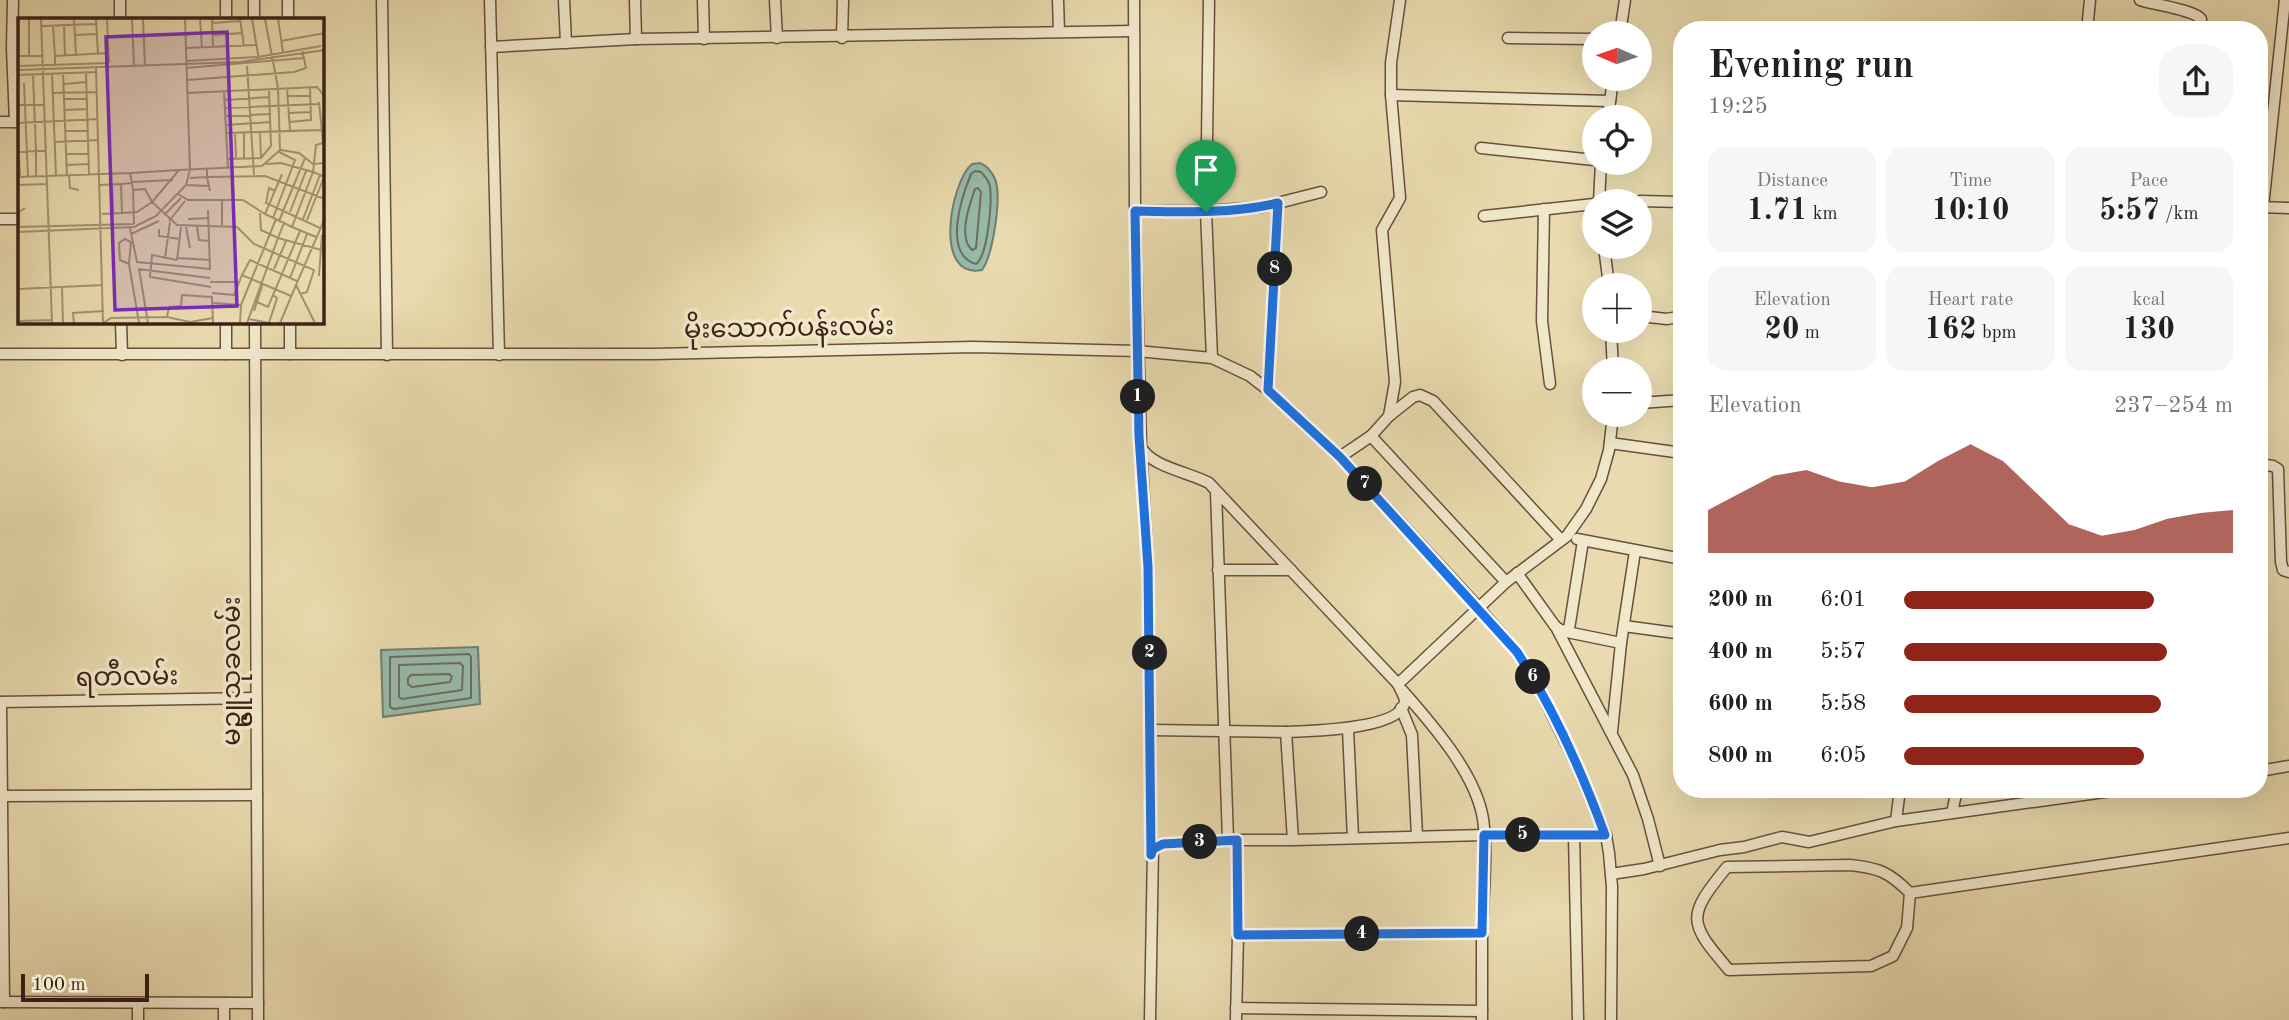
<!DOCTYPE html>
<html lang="en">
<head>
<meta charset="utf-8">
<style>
	body { margin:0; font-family:"Old Standard TT","Noto Sans Myanmar",serif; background:#f6f6f6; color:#202124; height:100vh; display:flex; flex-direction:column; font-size:26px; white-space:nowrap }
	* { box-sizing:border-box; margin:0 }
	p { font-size:23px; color:#757577 }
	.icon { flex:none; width:38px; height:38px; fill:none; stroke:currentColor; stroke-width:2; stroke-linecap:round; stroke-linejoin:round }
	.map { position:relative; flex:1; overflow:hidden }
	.details { position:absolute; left:1673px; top:21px; width:595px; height:777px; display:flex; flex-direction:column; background:#fff; border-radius:28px; box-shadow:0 7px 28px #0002 }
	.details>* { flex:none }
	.needle { width:46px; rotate:272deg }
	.fabs { position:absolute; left:1582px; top:21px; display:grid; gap:14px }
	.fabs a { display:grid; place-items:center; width:70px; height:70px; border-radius:50%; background:#fff; box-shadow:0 7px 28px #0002; font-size:35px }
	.scale { position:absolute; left:21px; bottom:18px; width:128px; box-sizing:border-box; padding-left:7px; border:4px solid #3d2117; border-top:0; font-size:19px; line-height:24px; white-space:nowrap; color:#3d2117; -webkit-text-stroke:5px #f1e8cb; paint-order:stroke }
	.pin { position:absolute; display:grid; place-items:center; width:60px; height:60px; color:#fff; margin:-72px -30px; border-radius:50% 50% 50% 0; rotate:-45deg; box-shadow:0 0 7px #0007 }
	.pin .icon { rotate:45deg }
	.km { position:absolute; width:35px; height:35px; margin:-18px; border-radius:50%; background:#222; color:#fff; font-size:19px; line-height:35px; text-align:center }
	.round { display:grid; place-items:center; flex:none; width:74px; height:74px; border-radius:28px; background:#f6f6f6 }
	.overview { display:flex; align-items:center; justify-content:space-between; height:119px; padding:0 35px }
	h1 { font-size:38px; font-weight:800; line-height:52px }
	.stats { display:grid; grid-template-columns:repeat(3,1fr); gap:10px; height:119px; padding:7px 35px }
	.stats div { display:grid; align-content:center; border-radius:18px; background:#f6f6f6; text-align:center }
	.stats b { font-size:30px; font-weight:800 }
	.stats small { font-size:19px; font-weight:400 }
	.stats p { font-size:19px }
	.chart { height:196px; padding:14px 35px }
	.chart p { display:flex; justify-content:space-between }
	.chart svg { width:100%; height:126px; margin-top:7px; fill:#8f2418; opacity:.7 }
	ul { padding:0 35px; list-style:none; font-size:23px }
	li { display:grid; grid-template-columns:112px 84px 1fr; align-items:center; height:52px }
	li i { height:18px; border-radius:9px; background:#8f2418 }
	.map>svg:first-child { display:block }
	.water { fill:#97bbaa; stroke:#737d6f; stroke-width:2 }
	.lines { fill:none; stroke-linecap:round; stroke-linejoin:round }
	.shore { stroke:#6a6e60; stroke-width:2 }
	.minor-casing { stroke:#68503d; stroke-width:13 }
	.minor { stroke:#f1e8cb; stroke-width:10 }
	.route-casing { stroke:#fff; stroke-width:14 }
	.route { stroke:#1a73e8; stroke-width:9 }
	.labels { text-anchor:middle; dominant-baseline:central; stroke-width:7; stroke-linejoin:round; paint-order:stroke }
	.street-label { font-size:26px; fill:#3d2117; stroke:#f1e8cb }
	.inset-road { fill:none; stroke:#a49172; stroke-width:2 }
	.view { fill:#7b2cbf; fill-opacity:0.15; stroke:#7b2cbf; stroke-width:3.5 }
	.inset-edge { fill:none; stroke:#3d2117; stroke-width:3.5 }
</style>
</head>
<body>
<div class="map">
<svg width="2289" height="1020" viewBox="0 0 2289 1020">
	<rect width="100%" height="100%" fill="#e9dbaf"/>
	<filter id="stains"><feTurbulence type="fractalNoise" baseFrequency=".00286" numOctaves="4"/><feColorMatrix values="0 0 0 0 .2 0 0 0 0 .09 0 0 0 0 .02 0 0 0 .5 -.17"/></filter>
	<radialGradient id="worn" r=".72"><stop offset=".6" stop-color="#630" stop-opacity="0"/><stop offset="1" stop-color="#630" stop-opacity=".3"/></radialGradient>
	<!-- water -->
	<g class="water">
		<path d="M 980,163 C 987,166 992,172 995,179 C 1002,196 993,255 982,270 C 933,280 950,183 972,164 Z"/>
		<polygon points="478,647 480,704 383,717 381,650"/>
	</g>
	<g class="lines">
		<!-- shore -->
		<g class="shore">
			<path d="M 975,171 L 981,172 C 985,177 989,180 990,187 C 992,202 988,255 976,264 C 942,254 962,196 971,174 Z"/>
			<path d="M 978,188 L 981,192 L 976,248 L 972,250 C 958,237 969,206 975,189 Z"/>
			<polygon points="469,654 471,657 471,698 394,709 390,707 390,657"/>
			<polygon points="460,663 463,666 462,690 402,699 399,697 399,665"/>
			<polygon points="449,674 452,677 450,682 412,687 408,684 408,678 411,675"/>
		</g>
		<defs>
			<g id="minor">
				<polyline points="13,0 12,48 15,122"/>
				<polyline points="120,0 120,19"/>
				<polyline points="226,0 226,19"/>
				<polyline points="254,0 254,19"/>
				<polyline points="288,0 288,19"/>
				<polyline points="382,0 387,355"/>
				<polyline points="490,0 499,355"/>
				<polyline points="564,0 566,43"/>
				<polyline points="635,0 636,39"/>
				<polyline points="703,0 704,39"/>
				<polyline points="775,0 777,38"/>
				<polyline points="1058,0 1059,32"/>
				<path d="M 1134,0 L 1135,211 L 1141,447 C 1151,467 1189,472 1209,483 L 1398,684 L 1506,582 L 1567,536 L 1586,509 L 1601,479 L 1609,450 L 1613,415"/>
				<path d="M 2140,0 C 2155,5 2194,10 2201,19 L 2201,30"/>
				<polyline points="2087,30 2090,0"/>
				<polyline points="1620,33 1625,0"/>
				<polyline points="842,38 843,0"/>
				<polyline points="1508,38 1594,39"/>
				<polyline points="491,47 636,39 1134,31"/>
				<polyline points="1391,95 1610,101"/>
				<polyline points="1608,117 1613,79"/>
				<polyline points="0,122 19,122"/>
				<polyline points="1481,148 1594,160"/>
				<polyline points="1599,201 1601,163"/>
				<polyline points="1640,201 1682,202"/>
				<polyline points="2259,207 2289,208"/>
				<polyline points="2263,207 2285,0"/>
				<polyline points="1544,209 1542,321 1550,384"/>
				<polyline points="1135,211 1206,211 1209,0"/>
				<polyline points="1484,216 1594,204"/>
				<polyline points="0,219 19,219"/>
				<polyline points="1604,247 1609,285"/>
				<polyline points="1640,316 1667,319 1682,316"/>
				<polyline points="121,322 122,355"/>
				<polyline points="226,322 226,354"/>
				<polyline points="255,322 258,1020"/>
				<polyline points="290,322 290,354"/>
				<polyline points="1611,331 1613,369"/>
				<polyline points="0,354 654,354 973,347 1137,351 1212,358 1250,376 1268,390 1340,457 1478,607 1517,652 1535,680 1575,761 1606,835 1609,853 1612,887 1611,1020"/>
				<polyline points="1212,358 1206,211 1262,207 1321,192"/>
				<polyline points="1268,390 1278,203"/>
				<polyline points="1640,403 1682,400"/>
				<polyline points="1389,416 1413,397 1420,395 1433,401 1561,540"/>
				<polyline points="1371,436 1506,582"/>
				<polyline points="1610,443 1682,453"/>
				<polyline points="1141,448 1148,567 1151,855"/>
				<polyline points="1340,457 1371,436 1389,416 1395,382 1382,230 1400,198 1391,95 1391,63 1400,0"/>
				<polyline points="2259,464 2273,466 2278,469 2281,562 2283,570 2289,572"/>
				<polyline points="1216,491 1228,840"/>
				<polyline points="1577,539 1682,559"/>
				<polyline points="1218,570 1291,570"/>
				<polyline points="1517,573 1555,626 1562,631 1569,629 1583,541"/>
				<polyline points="1624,626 1676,633 1682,632"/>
				<polyline points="1557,629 1633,775 1648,819 1660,866"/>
				<polyline points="1562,631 1621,643"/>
				<path d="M 1403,691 C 1432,724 1476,774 1483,819 C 1488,852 1483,898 1482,933"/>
				<polyline points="0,702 256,698"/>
				<polyline points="1,702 4,1002"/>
				<polyline points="1401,708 1412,735 1417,836"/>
				<polyline points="1348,729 1353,838"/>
				<polyline points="1151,730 1286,732"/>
				<polyline points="1612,731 1621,643 1635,551"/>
				<polyline points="2259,771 2289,766"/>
				<polyline points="0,796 257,795"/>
				<polyline points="1952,813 1957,789"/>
				<polyline points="1896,821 2126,789"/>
				<polyline points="1574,835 1578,1020"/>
				<polyline points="1293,840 1484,835 1606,835"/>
				<path d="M 1850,865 C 1879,868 1889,872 1910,893 L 1907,928 L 1893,956 L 1871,966 L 1729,970 C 1688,922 1686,917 1727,867 Z"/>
				<polyline points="1611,874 1644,869 1720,850 1744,847 1782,837 1809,842 1896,821 1900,789"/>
				<polyline points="1910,893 2289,838"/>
				<path d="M 1238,935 L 1237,840 L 1293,840 L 1286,732 C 1307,731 1405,730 1405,700 C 1404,695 1400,689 1398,684"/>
				<polyline points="0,1002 258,1003"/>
				<polyline points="138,1003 138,1020"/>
				<polyline points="224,1003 224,1020"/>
				<polyline points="1236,1008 1482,1011"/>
				<polyline points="1150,1020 1153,849 1163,844 1234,840"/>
				<polyline points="1236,1020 1238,935 1482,933 1482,1020"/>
			</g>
		</defs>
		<!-- minor casing -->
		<use href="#minor" class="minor-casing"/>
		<!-- minor -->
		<use href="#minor" class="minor"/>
	</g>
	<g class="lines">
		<defs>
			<path id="route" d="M 1278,203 L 1268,390 L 1340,457 L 1517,652 C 1554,709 1582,772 1605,835 L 1484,835 L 1482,933 L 1238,935 L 1237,840 L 1163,844 L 1153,849 L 1151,855 L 1148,567 L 1139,436 L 1135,211 C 1183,212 1231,214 1278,203 Z"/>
		</defs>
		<!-- route casing -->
		<use href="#route" class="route-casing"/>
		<!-- route -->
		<use href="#route" class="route"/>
	</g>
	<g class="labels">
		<!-- street labels -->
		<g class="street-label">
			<text transform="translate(789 329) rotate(-1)">မိုးသောက်ပန်းလမ်း</text>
			<text transform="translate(233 671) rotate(-90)">မဥ္ဇူသုခလမ်း</text>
			<text transform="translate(127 678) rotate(-1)">ရတီလမ်း</text>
		</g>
	</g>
	<!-- overview -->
	<g transform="translate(18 18)">
		<rect width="306" height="306" fill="#e9dbaf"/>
		<path class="inset-road" d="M 1,1 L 1,38M 11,1 L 11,39M 23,1 L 34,305M 56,1 L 58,37M 78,1 L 80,36M 89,1 L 91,45M 114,1 L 116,48M 125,1 L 127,48M 182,1 L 184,30M 194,1 L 195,29M 222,1 L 226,28M 234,1 L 241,42M 247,1 L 260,70 L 262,132 L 244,148 L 161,152 L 134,184 L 159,207 L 219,209 L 236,226 L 296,252 L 289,274 L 282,276M 260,1 L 265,34M 194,5 L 222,3M 46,7 L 47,37M 24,8 L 78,6M 35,8 L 37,38M 57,17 L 79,16M 195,17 L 224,15M 90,19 L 126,17M 263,23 L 307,15M 168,30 L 238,27M 1,38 L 24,38M 168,43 L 240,39 L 303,28M 37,47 L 37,38 L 90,35M 0,48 L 91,45M 229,48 L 236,157M 78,50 L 85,305M 168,50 L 286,40M 0,52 L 222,44 L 307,32M 68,54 L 71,156M 34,55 L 38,158M 45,55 L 49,158M 0,57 L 78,54M 15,57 L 18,133 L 28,133M 169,62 L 276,54 L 288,50 L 284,31M 6,65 L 10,159M 46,66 L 68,64M 269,70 L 272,113M 206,73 L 210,150M 35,75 L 79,74M 169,75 L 299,69 L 307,79M 270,78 L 292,78M 46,81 L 68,81M 207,82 L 252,79M 301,84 L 305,125M 0,87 L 26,87M 207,90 L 301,86M 46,92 L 69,91M 271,95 L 293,94M 208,98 L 253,96M 271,104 L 293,102 L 292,69M 0,105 L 80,101M 208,107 L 253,104M 47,113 L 69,113M 226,114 L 226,141M 242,114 L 243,139M 208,115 L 304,112M 217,115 L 218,140M 0,118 L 2,159M 37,124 L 80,122M 305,125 L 298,127 L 295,154 L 307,159M 263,132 L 281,135 L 295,146 L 307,145M 0,134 L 18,133 L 18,159M 48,136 L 70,136M 210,141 L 243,140 L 253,128 L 251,71M 248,146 L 263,145 L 295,154 L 274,209 L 298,219M 48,147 L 71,146M 189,151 L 189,159 L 247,158 L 307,181M 113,155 L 160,152M 264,156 L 247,196 L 266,205M 51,157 L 52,170 L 61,172M 0,159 L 112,155 L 114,165M 172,160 L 189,159 L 192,173M 114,164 L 155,162M 94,166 L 95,195M 103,166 L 114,165 L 115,172 L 127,171 L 134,184 L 119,194 L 104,195M 0,167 L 29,166M 82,167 L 103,166 L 104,195 L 84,196M 168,167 L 190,168M 115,172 L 116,206M 257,173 L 251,170 L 248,185 L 302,210M 160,176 L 170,182 L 225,182 L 247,196M 204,181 L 204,207M 272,194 L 288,153M 242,195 L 243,212 L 260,220 L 266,205 L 274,209M 146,197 L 163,180M 255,200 L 277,142 L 261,134M 170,201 L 191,200M 285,201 L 302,157M 289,202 L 306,159M 151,203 L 167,183M 261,203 L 287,140M 179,208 L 181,222 L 192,223M 0,209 L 116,206M 1,209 L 1,194 L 7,190M 168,209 L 172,230M 112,210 L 119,244 L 192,251 L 190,192M 141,211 L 141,218 L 162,221M 0,214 L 116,209 L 138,198 L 168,167 L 172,152 L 167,1M 113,216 L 141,203M 147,240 L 152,204M 160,240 L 192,242M 159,242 L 134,237 L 132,259 L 193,269M 159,242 L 163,209M 111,246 L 102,242 L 101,225 L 107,221 L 113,224 L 111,246 L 121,305M 120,251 L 192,260M 121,251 L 130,305M 256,251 L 268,223M 224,257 L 232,242 L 279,263M 301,258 L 304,217M 272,260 L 289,216M 192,264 L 220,264M 44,269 L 45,305M 0,271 L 85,267M 194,275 L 216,277 L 224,257 L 273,278M 239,284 L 250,289 L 282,213M 194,285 L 223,287 L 222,305M 223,287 L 258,201M 236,293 L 245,265M 149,299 L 172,304 L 195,300M 230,301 L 251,305M 0,303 L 34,302M 56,305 L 55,295 L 86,293M 85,305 L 93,300 L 149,299 L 151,289 L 163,288 L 164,277 L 194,279 L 195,305M 229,305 L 260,220 L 307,233M 251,305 L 259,280 L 255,277M 262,305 L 278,267M 297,305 L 278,267 L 307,200"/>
		<path class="view" d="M 209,14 L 219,288 L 97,292 L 88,19 Z"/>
		<rect width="306" height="306" class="inset-edge"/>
	</g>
	<rect width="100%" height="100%" filter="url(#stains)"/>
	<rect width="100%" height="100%" fill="url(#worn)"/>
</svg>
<div class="fabs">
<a><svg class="needle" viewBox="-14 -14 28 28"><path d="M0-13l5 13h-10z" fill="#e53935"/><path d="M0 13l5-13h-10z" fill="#757577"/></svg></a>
<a><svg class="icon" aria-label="locate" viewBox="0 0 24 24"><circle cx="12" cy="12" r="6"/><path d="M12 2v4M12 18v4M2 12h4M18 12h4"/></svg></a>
<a><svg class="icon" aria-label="layers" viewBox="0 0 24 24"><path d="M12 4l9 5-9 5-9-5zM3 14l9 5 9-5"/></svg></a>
<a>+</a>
<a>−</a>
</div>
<div class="scale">100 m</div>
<div class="pin" style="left:1206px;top:212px;background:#1e9e55"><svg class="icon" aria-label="arrive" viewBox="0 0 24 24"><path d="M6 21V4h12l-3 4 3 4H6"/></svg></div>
<b class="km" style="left:1138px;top:397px">1</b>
<b class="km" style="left:1150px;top:653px">2</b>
<b class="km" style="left:1200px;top:842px">3</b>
<b class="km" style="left:1362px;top:934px">4</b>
<b class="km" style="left:1523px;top:835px">5</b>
<b class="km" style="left:1533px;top:677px">6</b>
<b class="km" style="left:1365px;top:484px">7</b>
<b class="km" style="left:1275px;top:269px">8</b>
<section class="details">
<div class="overview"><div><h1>Evening run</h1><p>19:25</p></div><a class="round"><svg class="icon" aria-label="share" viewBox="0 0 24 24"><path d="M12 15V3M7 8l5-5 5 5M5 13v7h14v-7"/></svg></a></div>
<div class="stats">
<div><p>Distance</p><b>1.71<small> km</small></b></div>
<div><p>Time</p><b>10:10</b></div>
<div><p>Pace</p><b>5:57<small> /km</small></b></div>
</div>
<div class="stats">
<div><p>Elevation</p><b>20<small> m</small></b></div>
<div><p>Heart rate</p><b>162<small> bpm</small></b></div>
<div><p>kcal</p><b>130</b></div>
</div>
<div class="chart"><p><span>Elevation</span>237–254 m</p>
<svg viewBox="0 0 160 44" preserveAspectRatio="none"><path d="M0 44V29L10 23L20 17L30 15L40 19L50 21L60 19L70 12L80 6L90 12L100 23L110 34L120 38L130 36L140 32L150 30L160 29V44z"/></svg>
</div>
<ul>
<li><b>200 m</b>6:01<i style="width:76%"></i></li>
<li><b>400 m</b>5:57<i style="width:80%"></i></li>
<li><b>600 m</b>5:58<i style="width:78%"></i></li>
<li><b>800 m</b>6:05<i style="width:73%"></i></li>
</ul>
</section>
</div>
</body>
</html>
